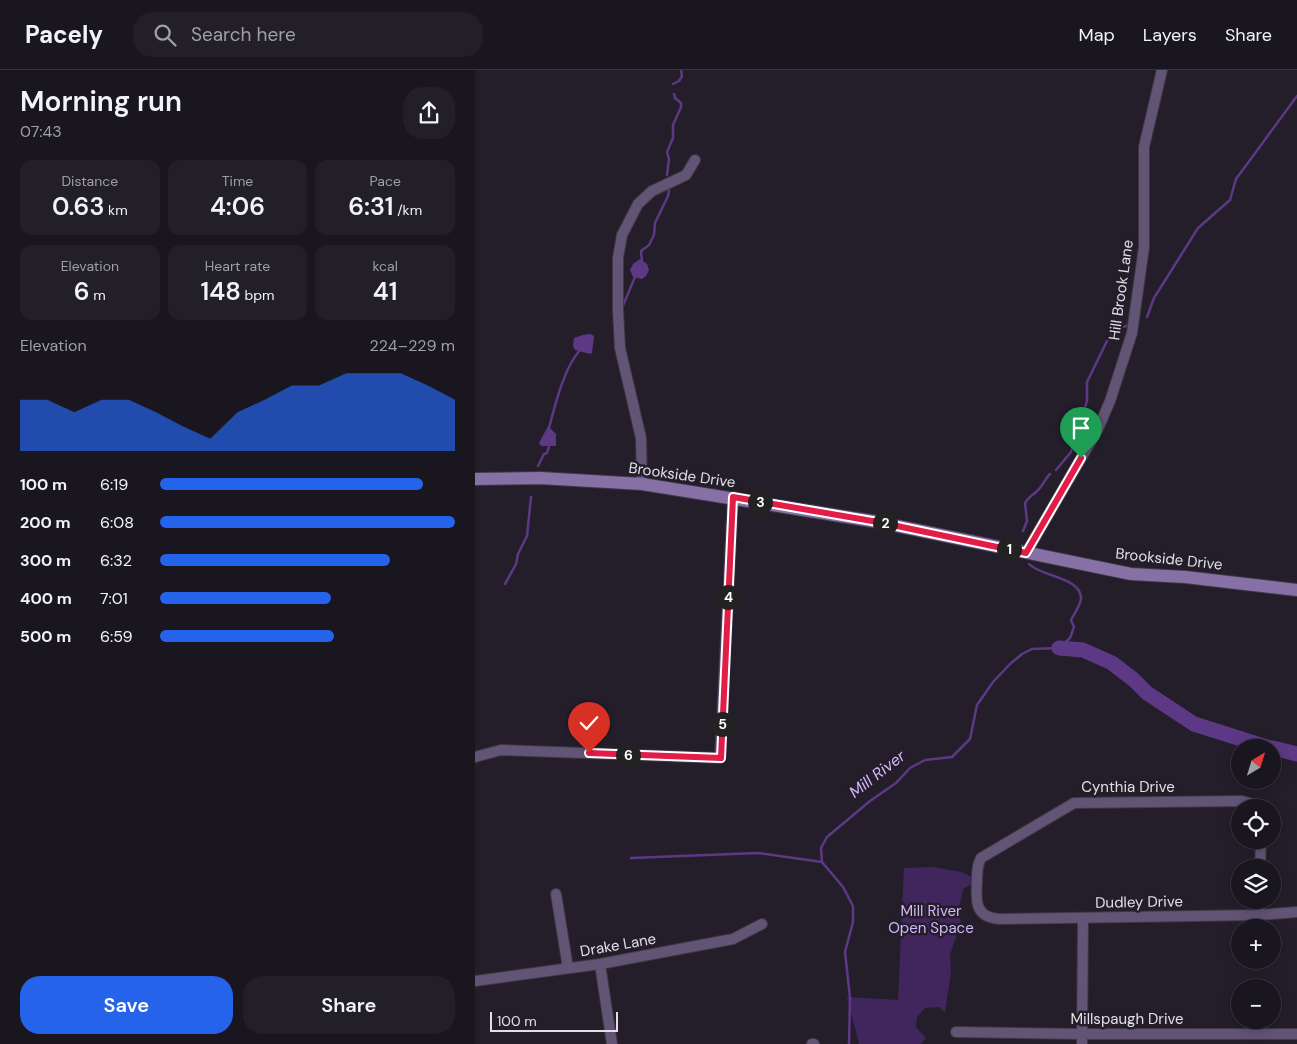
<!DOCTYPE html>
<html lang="en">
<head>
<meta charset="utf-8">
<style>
	body { margin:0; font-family:"DM Sans",sans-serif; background:#231f29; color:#f1f3f6; height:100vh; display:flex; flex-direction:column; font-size:19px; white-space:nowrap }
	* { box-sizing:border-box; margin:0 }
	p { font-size:16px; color:#9f9fa5 }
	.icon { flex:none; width:28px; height:28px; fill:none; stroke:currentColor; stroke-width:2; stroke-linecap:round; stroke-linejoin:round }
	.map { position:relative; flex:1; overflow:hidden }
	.sheet { display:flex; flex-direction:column; background:#1a1620; width:475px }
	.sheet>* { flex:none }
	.needle { width:32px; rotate:38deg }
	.controls { position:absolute; left:756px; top:669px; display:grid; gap:10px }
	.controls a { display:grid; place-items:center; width:50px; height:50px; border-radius:50%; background:#1a1620; box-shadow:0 2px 12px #0003,0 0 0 1px #38353e; font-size:25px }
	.scale { position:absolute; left:15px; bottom:12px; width:128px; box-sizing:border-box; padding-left:5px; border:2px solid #e2dfe7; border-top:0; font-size:14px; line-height:18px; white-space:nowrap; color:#e2dfe7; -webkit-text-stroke:4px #231e2a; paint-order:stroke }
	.pin { position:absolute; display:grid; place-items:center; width:42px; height:42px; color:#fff; margin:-51px -21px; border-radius:50% 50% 50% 0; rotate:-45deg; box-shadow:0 0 5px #0007 }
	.pin .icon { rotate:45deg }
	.km { position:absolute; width:25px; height:25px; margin:-12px; border-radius:50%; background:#222; color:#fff; font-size:14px; line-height:25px; text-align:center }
	.round { display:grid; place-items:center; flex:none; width:52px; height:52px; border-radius:20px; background:#231f29 }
	.summary { display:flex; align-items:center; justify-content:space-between; height:85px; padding:0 20px }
	h1 { font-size:28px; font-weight:600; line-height:38px }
	.figures { display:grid; grid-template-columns:repeat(3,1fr); gap:8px; height:85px; padding:5px 20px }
	.figures div { display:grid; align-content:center; border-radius:12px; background:#231f29; text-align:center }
	.figures b { font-size:25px; font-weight:600 }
	.figures small { font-size:14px; font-weight:400 }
	.figures p { font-size:14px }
	.chart { height:140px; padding:10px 20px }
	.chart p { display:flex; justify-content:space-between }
	.chart svg { width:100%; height:90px; margin-top:5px; fill:#2563eb; opacity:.7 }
	.action { display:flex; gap:10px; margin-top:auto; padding:10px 20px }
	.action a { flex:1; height:58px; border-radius:20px; background:#2563eb; color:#fff; font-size:20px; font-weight:600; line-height:58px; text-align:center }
	.action a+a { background:#231f29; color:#f1f3f6 }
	ul { padding:0 20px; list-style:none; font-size:16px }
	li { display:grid; grid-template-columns:80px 60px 1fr; align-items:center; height:38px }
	li i { height:12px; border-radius:6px; background:#2563eb }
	header { display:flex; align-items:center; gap:30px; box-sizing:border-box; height:70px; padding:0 25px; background:#1a1620; border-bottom:1px solid #38353e }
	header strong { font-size:24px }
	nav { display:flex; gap:28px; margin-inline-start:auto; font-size:18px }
	.search { width:350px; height:45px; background:#231f29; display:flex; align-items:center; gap:12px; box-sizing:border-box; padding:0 18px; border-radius:20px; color:#9f9fa5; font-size:19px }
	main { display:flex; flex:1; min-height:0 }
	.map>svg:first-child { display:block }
	.green { fill:#41265e }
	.water { fill:#5d3985 }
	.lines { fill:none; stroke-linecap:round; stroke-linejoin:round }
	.stream { stroke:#5d3985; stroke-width:2.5 }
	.river { stroke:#5d3985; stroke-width:15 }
	.street-casing { stroke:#3e3944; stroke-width:12 }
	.secondary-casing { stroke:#3e3944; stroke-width:14 }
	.street { stroke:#625475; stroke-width:10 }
	.secondary { stroke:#8770a6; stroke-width:12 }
	.route-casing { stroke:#fff; stroke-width:10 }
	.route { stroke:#e11d48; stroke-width:6 }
	.labels { text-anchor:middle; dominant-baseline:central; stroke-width:5; stroke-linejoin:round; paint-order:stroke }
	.street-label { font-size:15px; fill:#e2dfe7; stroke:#231e2a }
	.park-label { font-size:15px; fill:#d3b8f8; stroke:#231e2a }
	.water-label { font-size:16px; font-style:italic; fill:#d2b7f7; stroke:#231e2a }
</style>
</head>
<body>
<header>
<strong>Pacely</strong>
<div class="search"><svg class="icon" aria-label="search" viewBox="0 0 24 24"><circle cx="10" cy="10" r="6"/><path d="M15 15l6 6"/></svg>Search here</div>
<nav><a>Map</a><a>Layers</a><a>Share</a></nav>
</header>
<main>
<section class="sheet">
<div class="summary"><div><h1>Morning run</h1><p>07:43</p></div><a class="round"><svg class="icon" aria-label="share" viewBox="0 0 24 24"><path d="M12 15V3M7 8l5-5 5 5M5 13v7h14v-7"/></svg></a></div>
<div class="figures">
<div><p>Distance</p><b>0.63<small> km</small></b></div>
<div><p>Time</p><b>4:06</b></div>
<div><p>Pace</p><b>6:31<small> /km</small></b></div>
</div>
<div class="figures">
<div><p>Elevation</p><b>6<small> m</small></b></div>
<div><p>Heart rate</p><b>148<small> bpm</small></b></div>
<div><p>kcal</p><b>41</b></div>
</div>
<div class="chart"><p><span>Elevation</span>224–229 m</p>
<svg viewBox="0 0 160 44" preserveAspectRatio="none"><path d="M0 44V19L10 19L20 25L30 19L40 19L50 25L60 32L70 38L80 25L90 19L100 12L110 12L120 6L130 6L140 6L150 12L160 19V44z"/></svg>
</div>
<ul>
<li><b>100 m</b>6:19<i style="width:89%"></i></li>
<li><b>200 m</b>6:08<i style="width:100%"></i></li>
<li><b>300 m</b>6:32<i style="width:78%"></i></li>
<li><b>400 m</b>7:01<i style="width:58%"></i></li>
<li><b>500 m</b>6:59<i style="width:59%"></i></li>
</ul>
<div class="action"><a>Save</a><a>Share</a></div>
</section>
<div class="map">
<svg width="822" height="974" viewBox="0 0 822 974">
	<rect width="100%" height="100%" fill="#231e2a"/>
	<!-- green -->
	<polygon class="green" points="457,797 487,802 502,810 488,819 484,838 486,853 475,884 476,902 470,942 464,937 450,938 442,947 441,957 451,968 446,974 384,974 372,927 423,930 429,798"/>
	<!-- water -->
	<g class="water">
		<polygon points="165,189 172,194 174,200 171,206 167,209 158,207 155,200 158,194"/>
		<polygon points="115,264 119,266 117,283 115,284 100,280 98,276 99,268 108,265"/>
		<polygon points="73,356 81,364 81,376 66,376 64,373"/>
	</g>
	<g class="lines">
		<!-- stream -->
		<g class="stream">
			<polyline points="198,14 204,11 207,6 206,0"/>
			<polyline points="192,105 194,89 192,82 198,68 198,55 206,37 206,33 200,28 199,24"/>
			<polyline points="167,192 166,181 174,175 179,165 180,153 193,126 194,120"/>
			<polyline points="147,238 160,207"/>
			<polyline points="672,247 679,228 723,158 755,130 761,109 822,26"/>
			<path d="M 74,358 C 80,335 89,298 105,280"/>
			<polyline points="63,396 69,384 72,383 75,373"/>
			<polyline points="581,400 596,382 612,331 612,312 632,271 641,259 654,255"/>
			<path d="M 548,461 L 552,451 L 550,433 C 553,427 557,426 562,421 C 567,417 570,409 575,404"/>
			<polyline points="30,514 41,494 43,484 52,466 56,427"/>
			<polyline points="156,788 283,783 347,792"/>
			<path d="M 374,974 L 375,928 L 370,882 L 378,852 L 378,836 L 368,817 L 347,792 L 346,778 L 352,767 L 395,731 L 421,713 L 435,698 L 450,690 L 477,687 L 495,669 L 502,635 L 518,612 L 535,594 L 547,584 L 557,579 L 584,578 L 595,568 L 599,557 L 596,550 C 599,544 605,536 606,529 C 607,507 566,507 554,494"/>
		</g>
		<!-- river -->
		<g class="river">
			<polyline points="584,578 608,580 637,593 659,610 672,623 719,654 795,678"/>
			<polyline points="798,678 822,684"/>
		</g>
		<defs>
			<g id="street">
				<polyline points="167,414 166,368 145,278 143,240 143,188 147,165 163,134 177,121 211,105 220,90"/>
				<polyline points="551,483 623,359 635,331 657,263 669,177 669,77 687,0"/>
				<polyline points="0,687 26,680 245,688 258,427"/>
				<path d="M 782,738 L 778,734 L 767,731 L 599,733 L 506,788 C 502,795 502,803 502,811 C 501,830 499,847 524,849 L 784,845 L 822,842"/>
				<polyline points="785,798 786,770"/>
				<polyline points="81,824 93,898"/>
				<polyline points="784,845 785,830"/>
				<polyline points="125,894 137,974"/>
				<polyline points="0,911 125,894 258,869 287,854"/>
				<polyline points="481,962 606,964 822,964"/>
				<polyline points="337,974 339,974"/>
				<polyline points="607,974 608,849"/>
			</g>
			<polyline id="secondary" points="0,409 65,408 167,414 403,452 656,504 710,507 822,520"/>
		</defs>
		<!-- street casing -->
		<use href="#street" class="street-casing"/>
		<!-- secondary casing -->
		<use href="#secondary" class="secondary-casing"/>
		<!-- street -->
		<use href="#street" class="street"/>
		<!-- secondary -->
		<use href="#secondary" class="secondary"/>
	</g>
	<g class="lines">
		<defs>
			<polyline id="route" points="114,683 246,688 258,427 403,452 551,483 606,388"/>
		</defs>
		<!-- route casing -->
		<use href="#route" class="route-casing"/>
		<!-- route -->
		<use href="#route" class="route"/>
	</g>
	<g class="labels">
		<!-- street labels -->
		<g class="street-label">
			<text transform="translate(646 220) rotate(-82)">Hill Brook Lane</text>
			<text transform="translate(207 405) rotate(8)">Brookside Drive</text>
			<text transform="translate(694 489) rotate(6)">Brookside Drive</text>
			<text x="653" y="717">Cynthia Drive</text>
			<text transform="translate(664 832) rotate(-1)">Dudley Drive</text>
			<text transform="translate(143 875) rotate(-10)">Drake Lane</text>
			<text x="652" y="949">Millspaugh Drive</text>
		</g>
		<!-- park labels -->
		<g class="park-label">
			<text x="456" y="841">Mill River<tspan x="456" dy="17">Open Space</tspan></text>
		</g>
		<!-- water labels -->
		<g class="water-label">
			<text transform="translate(402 704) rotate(-38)">Mill River</text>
		</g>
	</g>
</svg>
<div class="controls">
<a><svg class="needle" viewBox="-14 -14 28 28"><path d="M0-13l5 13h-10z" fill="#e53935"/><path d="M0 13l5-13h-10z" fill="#9f9fa5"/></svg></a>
<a><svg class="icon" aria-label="locate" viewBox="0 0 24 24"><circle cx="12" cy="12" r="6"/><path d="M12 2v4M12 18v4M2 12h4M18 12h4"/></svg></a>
<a><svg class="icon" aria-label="layers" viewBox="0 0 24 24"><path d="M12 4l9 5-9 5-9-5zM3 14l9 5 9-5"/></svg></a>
<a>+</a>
<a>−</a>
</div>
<div class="scale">100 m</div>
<div class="pin" style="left:606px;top:388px;background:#1e9e55"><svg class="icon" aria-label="arrive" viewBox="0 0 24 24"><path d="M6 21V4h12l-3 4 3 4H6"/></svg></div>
<div class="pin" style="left:114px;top:683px;background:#d93025"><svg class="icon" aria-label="check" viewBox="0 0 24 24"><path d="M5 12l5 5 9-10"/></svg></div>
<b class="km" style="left:534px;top:479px">1</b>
<b class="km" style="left:410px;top:453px">2</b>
<b class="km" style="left:285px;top:432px">3</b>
<b class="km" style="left:253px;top:527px">4</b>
<b class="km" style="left:247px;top:654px">5</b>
<b class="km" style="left:153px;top:685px">6</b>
</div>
</main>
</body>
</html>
